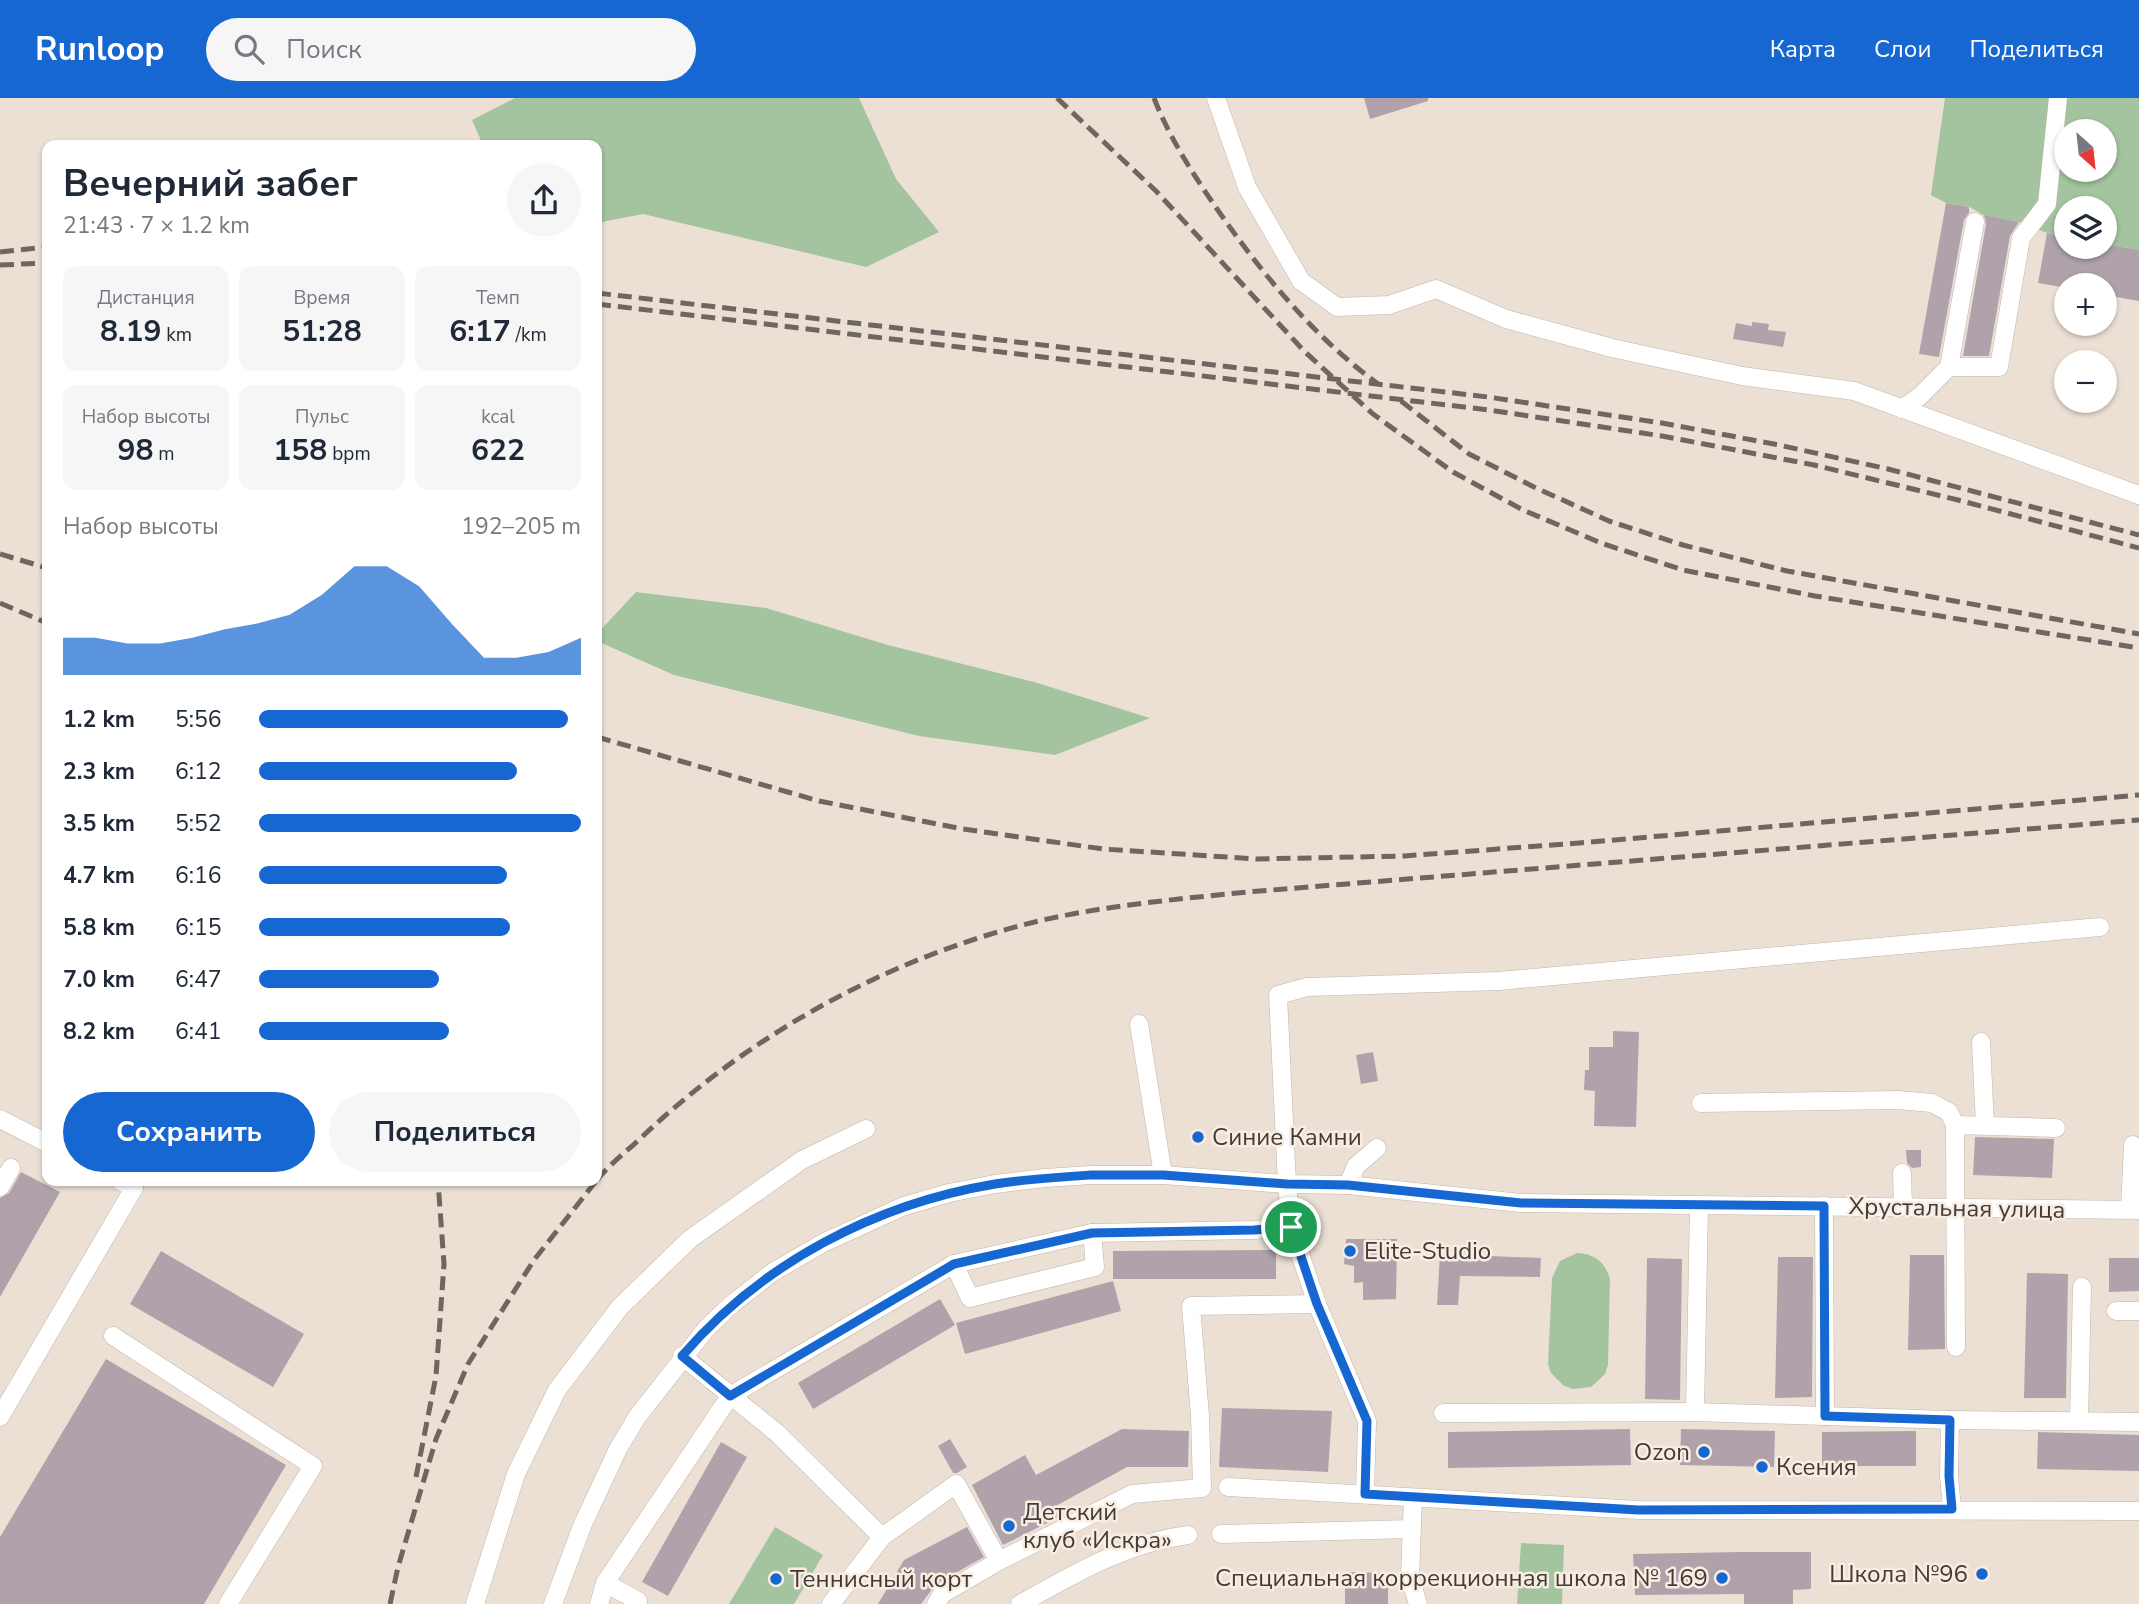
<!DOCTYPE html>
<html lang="ru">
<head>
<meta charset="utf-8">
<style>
	body { margin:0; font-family:"Nunito Sans",sans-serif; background:#f6f6f7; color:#1f2937; height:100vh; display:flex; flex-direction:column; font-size:26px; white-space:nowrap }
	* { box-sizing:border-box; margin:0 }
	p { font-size:23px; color:#747a83 }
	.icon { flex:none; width:38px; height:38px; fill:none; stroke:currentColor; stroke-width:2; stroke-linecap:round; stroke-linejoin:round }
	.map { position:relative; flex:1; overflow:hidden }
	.panel { position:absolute; left:42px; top:42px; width:560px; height:1046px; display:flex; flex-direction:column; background:#fff; border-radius:14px; box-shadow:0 2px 5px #0004 }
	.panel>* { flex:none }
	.needle { width:46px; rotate:153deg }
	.buttons { position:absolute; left:2054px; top:21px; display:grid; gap:14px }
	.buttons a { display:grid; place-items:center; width:63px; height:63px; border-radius:50%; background:#fff; box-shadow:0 2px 5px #0004; font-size:35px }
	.pin { position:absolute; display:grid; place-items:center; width:60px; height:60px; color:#fff; margin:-30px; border:4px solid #fff; border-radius:50%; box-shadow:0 2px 7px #0007 }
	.round { display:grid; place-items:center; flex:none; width:74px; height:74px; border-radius:37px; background:#f6f6f7 }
	.summary { display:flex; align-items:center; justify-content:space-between; height:119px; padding:0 21px }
	h1 { font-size:38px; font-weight:700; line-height:52px }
	.figures { display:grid; grid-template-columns:repeat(3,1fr); gap:10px; height:119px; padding:7px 21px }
	.figures div { display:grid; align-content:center; border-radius:14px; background:#f6f6f7; text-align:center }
	.figures b { font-size:30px; font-weight:700 }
	.figures small { font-size:19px; font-weight:400 }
	.figures p { font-size:19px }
	.chart { height:196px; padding:14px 21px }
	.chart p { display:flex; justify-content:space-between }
	.chart svg { width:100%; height:126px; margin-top:7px; fill:#1667d1; opacity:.7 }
	.primary-button { display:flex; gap:14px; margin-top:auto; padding:14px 21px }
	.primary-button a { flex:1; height:80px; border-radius:42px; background:#1667d1; color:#fff; font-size:28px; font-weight:700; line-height:80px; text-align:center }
	.primary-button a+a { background:#f6f6f7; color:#1f2937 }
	ul { padding:0 21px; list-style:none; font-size:23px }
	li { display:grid; grid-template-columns:112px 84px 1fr; align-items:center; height:52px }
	li i { height:18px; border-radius:9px; background:#1667d1 }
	header { display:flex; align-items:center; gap:42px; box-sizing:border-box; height:98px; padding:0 35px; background:#1667d1; color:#fff }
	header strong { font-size:33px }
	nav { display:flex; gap:38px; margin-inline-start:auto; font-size:24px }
	.search { width:490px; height:63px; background:#f6f6f7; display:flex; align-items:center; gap:18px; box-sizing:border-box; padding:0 24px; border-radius:38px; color:#747a83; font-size:26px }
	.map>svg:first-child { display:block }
	.green { fill:#a3c49e; fill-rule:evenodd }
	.building { fill:#afa2ab }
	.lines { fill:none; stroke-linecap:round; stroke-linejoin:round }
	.minor-casing { stroke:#c0b5aa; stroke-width:19 }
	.minor { stroke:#fff; stroke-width:18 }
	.rail { stroke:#6e6761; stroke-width:5; stroke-dasharray:14 7; stroke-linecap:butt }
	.route-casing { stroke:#fff; stroke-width:14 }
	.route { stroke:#1667d1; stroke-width:9 }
	.poi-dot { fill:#1667d1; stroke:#f9ede2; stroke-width:2.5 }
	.labels { text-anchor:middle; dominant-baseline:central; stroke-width:5; stroke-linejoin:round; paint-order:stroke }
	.poi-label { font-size:24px; fill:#413c38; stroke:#f9ede2; text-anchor:start }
	.street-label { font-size:24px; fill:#413c38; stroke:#f9ede2 }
</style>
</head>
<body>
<header>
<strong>Runloop</strong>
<div class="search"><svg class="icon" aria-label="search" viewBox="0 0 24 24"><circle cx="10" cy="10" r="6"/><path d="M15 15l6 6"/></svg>Поиск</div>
<nav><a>Карта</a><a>Слои</a><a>Поделиться</a></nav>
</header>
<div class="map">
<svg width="2139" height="1506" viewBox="0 0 2139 1506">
	<rect width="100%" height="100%" fill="#ece0d5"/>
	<!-- green -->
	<g class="green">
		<polygon points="515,0 859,0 896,81 939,134 866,169 643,116 597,125 597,47 483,47 472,22"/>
		<path d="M 1945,0 L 2139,0 L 2139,152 L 2105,146 L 2105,110 L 2067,110 L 2067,139 L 2047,135 L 2019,124 L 1983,117 L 1970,109 L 1946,105 L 1931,97 ZM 2067,33 L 2105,33 L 2105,72 L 2067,72 Z"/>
		<polygon points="636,494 766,510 888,547 1034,584 1150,620 1055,657 919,638 674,577 597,543 597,536"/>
		<path d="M 1577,1155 C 1595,1156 1605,1164 1610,1181 L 1608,1267 L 1605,1276 L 1591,1289 L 1573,1291 L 1564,1288 L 1551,1275 L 1548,1266 L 1552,1180 L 1560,1163 Z"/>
		<polygon points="775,1429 823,1457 794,1506 729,1506"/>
		<polygon points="1521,1445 1564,1447 1562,1506 1517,1506"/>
	</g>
	<!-- building -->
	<g class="building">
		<polygon points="1364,0 1428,0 1428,3 1370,21"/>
		<polygon points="1946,105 1969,109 1969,115 1964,122 1939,259 1919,256"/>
		<polygon points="1984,117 2019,124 2010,138 1989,258 1963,258 1986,126"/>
		<polygon points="2047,135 2067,139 2067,149 2105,149 2105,146 2139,152 2139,203 2105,197 2105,187 2067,187 2067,190 2038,185"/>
		<polygon points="1752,224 1769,226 1768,232 1786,234 1783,249 1733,241 1736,225 1752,228"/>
		<polygon points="1613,933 1639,934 1636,1029 1594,1028 1595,993 1584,992 1585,972 1589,972 1589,949 1613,949"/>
		<polygon points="1373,954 1378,983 1361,986 1356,957"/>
		<polygon points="1975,1039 2054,1041 2052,1080 1973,1077"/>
		<polygon points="1906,1052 1921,1052 1921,1069 1912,1070 1907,1065"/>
		<polygon points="21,1074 60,1094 0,1199 0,1100 9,1095"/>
		<polygon points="1346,1141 1397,1141 1396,1201 1363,1202 1363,1184 1354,1185 1354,1168 1344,1166"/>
		<polygon points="1276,1152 1276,1181 1113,1181 1113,1153"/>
		<polygon points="161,1153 304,1236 273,1289 130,1206"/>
		<polygon points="1440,1156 1541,1160 1540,1179 1460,1178 1458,1207 1437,1207"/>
		<polygon points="1910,1157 1944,1157 1945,1251 1908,1252"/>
		<polygon points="1778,1159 1813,1159 1812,1299 1775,1300"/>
		<polygon points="1647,1160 1682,1161 1680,1302 1645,1301"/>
		<polygon points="2109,1160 2139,1160 2139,1193 2109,1194"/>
		<polygon points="2027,1175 2068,1176 2066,1300 2024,1300"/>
		<polygon points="1113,1183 1121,1213 965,1256 956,1225"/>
		<polygon points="940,1201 955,1227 813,1311 798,1285"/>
		<polygon points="106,1261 286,1367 204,1506 0,1506 0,1439"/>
		<polygon points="1222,1310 1332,1313 1328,1374 1219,1369"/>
		<polygon points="1122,1331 1189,1333 1188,1369 1127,1369 1054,1409 1059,1419 1003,1447 972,1387 1025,1357 1036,1377"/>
		<polygon points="1630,1331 1631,1367 1448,1370 1448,1334"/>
		<polygon points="1681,1331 1775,1333 1774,1369 1680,1367"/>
		<polygon points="1916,1333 1916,1368 1822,1368 1822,1334"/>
		<polygon points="2038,1334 2139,1337 2139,1373 2037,1371"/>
		<polygon points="950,1341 967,1369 957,1375 953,1375 938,1348"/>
		<polygon points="721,1344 747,1359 668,1498 642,1484"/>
		<polygon points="967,1429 984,1459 936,1486 921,1506 878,1506 904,1462"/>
		<polygon points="1740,1454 1811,1454 1811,1491 1793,1492 1793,1506 1744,1506 1744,1496 1635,1497 1633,1456"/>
		<polygon points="1345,1474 1388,1475 1388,1506 1345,1506"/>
	</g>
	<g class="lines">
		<defs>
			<g id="minor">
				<polyline points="1216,0 1247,89 1301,183 1337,209 1389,207 1436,191 1506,221 1612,250 1742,278 1854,293 2139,397"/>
				<polyline points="1949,269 1999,269 2021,140 2047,106 2058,0"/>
				<polyline points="1902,311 1920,298 1949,269 1975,124"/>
				<polyline points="1139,926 1163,1077"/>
				<polyline points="1981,944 1985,1027"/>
				<polyline points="1701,1005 1898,1002 1932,1005 1949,1014 1955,1027"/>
				<polyline points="0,1021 47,1045"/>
				<polyline points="1902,1075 1903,1109"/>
				<polyline points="1348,1087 1356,1068 1377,1050"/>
				<polyline points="0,1089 11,1070"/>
				<polyline points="1824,1108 1825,1318"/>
				<polyline points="2130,1111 2133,1047"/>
				<polyline points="954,1166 970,1200 1095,1169 1092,1135"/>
				<polyline points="1317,1206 1367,1323 1365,1396"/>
				<polyline points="2116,1213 2139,1213"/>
				<polyline points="113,1238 313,1368 228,1506"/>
				<polyline points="1956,1249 1955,1027 2056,1030"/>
				<polyline points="682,1258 777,1335 882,1439"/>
				<polyline points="1695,1314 1699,1108"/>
				<polyline points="1443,1315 1695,1314 1950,1322 2139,1324"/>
				<polyline points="0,1319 134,1090 120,1083"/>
				<polyline points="1950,1322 1949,1378 1952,1411"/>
				<polyline points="2079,1323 2082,1189"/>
				<polyline points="1228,1389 1638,1412 2139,1413"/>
				<polyline points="1413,1400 1410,1479 1418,1506"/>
				<polyline points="1221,1436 1411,1431"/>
				<polyline points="605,1485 638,1503 637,1506"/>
				<polyline points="475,1506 516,1376 557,1292 620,1209 690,1141 802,1062 866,1031"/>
				<polyline points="553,1506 582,1428 618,1351 637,1319 706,1231 732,1206 773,1174 823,1145 904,1108 949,1095 995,1086 1045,1080 1091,1077 1163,1077 1287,1086 1348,1087 1521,1105 2139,1112"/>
				<polyline points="599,1506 605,1485 730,1298 954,1166 1092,1135 1254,1132 1291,1129"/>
				<polyline points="831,1506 882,1439 956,1386 999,1463"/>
				<polyline points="936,1506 942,1496 999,1463 1132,1396 1202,1390 1200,1318 1191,1208 1317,1206 1291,1129 1287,1086 1278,897 1307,889 1499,883 2100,829"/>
				<path d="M 1020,1506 C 1074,1476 1125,1445 1188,1437"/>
			</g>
		</defs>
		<!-- minor casing -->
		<use href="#minor" class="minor-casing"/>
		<!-- minor -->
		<use href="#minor" class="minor"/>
		<!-- rail -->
		<g class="rail">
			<polyline points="1057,0 1156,93 1305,254 1373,316 1453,374 1523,412 1601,445 1683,472 1815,498 2139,550"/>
			<path d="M 1154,0 C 1169,39 1193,76 1217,111 C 1263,177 1313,238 1378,286"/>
			<polyline points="0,154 47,149"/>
			<polyline points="0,167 47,165"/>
			<polyline points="597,195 1488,299 1662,325 1774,346 1888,371 2139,437"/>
			<polyline points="597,206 1489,312 1662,338 1814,367 1958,402 2139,450"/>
			<polyline points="1401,303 1469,356 1534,389 1609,423 1683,447 1787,473 2139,536"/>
			<polyline points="0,456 47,470"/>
			<polyline points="0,505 47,525"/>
			<polyline points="597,639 819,703 963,731 1103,751 1257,761 1404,758 1579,745 2139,697"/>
			<path d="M 597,1082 C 610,1066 627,1053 643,1038 C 753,934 894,857 1043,822 C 1110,807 1179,801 1247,794 L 2139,722"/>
			<polyline points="416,1379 436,1278 444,1166 438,1083"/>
			<polyline points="390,1506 398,1469 436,1341 468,1266 534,1162 596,1083"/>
		</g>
	</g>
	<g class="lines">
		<defs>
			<path id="route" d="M 1091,1077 L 1163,1077 L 1287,1086 L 1348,1087 L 1521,1105 L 1824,1108 L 1825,1318 L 1950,1322 L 1949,1378 L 1952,1411 L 1638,1412 L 1365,1396 L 1367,1323 L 1317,1206 L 1291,1129 L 1254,1132 L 1092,1135 L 954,1166 L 730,1298 L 682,1258 C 762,1165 875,1106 995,1086 C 1026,1081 1059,1079 1091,1077 Z"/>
		</defs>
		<!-- route casing -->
		<use href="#route" class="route-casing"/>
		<!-- route -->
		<use href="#route" class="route"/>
	</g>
	<!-- markers -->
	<g class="poi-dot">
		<circle cx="1198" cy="1039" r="7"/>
		<circle cx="1350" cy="1153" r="7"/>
		<circle cx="1704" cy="1354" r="7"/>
		<circle cx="1762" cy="1369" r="7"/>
		<circle cx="1009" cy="1428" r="7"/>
		<circle cx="1982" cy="1476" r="7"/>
		<circle cx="1722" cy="1480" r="7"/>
		<circle cx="776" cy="1481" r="7"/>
	</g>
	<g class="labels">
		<!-- poi labels -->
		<g class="poi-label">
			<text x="1212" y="1039">Синие Камни</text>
			<text x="1364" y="1153">Elite-Studio</text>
			<text x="1690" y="1354" text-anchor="end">Ozon</text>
			<text x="1776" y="1369">Ксения</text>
			<text x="1023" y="1414">Детский<tspan x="1023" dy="28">клуб «Искра»</tspan></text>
			<text x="1968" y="1476" text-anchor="end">Школа №96</text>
			<text x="1708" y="1480" text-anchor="end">Специальная коррекционная школа № 169</text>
			<text x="790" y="1481">Теннисный корт</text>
		</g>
		<!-- street labels -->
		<g class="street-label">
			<text transform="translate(1957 1110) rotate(1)">Хрустальная улица</text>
		</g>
	</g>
</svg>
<div class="buttons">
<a><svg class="needle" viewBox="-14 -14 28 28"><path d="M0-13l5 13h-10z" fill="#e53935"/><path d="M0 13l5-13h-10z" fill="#747a83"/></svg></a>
<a><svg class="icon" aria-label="layers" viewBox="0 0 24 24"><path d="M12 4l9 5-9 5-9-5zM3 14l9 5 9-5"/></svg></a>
<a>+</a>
<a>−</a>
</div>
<div class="pin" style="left:1291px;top:1129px;background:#1e9e55"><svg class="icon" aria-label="arrive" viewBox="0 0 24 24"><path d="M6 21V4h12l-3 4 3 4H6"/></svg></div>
<section class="panel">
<div class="summary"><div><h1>Вечерний забег</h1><p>21:43 · 7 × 1.2 km</p></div><a class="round"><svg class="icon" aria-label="share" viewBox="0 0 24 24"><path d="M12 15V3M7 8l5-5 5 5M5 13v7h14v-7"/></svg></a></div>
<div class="figures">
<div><p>Дистанция</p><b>8.19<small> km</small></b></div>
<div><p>Время</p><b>51:28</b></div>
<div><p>Темп</p><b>6:17<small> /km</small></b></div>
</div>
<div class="figures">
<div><p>Набор высоты</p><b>98<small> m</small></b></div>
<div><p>Пульс</p><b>158<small> bpm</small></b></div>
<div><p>kcal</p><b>622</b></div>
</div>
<div class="chart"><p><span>Набор высоты</span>192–205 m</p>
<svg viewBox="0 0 160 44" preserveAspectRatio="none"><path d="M0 44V31L10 31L20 33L30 33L40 31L50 28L60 26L70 23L80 16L90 6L100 6L110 13L120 26L130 38L140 38L150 36L160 31V44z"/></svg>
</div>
<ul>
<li><b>1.2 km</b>5:56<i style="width:96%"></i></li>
<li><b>2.3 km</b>6:12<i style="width:80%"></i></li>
<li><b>3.5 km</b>5:52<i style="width:100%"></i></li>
<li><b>4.7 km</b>6:16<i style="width:77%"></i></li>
<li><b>5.8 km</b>6:15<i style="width:78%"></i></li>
<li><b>7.0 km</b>6:47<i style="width:56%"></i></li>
<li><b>8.2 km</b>6:41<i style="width:59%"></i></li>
</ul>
<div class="primary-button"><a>Сохранить</a><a>Поделиться</a></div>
</section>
</div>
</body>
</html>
